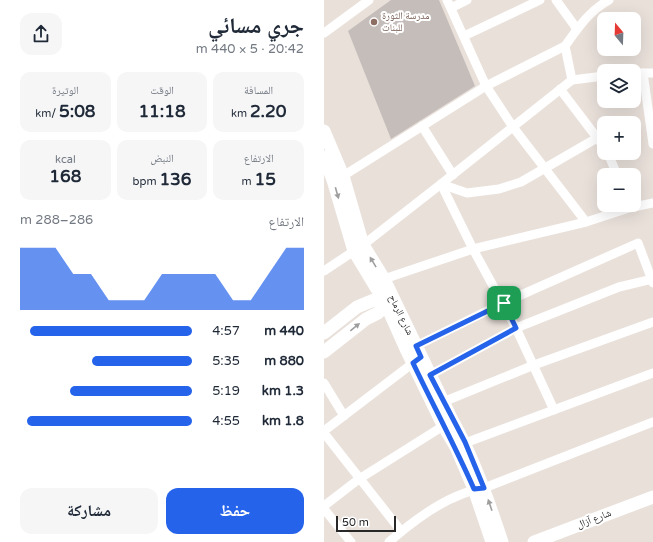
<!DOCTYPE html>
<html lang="ar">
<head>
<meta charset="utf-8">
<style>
	body { margin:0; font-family:"Varela Round","Noto Naskh Arabic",sans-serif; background:#f6f6f7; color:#1f2937; direction:rtl; height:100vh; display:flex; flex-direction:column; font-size:15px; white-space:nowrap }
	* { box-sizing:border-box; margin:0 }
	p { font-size:13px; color:#747a83 }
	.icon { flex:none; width:22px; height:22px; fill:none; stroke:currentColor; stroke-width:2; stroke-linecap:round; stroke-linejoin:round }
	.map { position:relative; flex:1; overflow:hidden; direction:ltr }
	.sheet { display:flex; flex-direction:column; background:#fff; width:324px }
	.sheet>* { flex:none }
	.needle { width:26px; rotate:341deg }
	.tools { position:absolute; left:273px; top:12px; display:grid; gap:8px }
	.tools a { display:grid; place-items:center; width:44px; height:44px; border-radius:8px; background:#fff; box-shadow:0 4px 16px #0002; font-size:20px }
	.scale { position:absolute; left:12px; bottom:10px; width:60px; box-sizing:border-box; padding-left:4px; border:2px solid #282828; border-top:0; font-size:11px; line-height:14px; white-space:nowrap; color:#282828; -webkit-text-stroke:3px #fff; paint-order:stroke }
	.pin { position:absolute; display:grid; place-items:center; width:34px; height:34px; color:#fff; margin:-17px; border-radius:8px; box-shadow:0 2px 6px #0006 }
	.round { display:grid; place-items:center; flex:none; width:42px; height:42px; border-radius:12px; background:#f6f6f7 }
	.headline { display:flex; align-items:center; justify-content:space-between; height:68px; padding:0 20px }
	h1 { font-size:22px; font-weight:700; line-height:30px }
	.figures { display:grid; grid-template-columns:repeat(3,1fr); gap:6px; height:68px; padding:4px 20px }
	.figures div { display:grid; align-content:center; border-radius:10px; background:#f6f6f7; text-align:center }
	.figures b { font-size:17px; font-weight:700 }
	.figures small { font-size:11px; font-weight:400 }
	.figures p { font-size:11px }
	.chart { height:112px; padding:8px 20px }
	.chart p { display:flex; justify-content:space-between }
	.chart svg { width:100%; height:72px; margin-top:4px; fill:#2563eb; opacity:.7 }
	.primary-button { display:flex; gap:8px; margin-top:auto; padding:8px 20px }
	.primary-button a { flex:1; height:46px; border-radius:12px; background:#2563eb; color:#fff; font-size:16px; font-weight:700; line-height:46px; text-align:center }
	.primary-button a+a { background:#f6f6f7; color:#1f2937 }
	ul { padding:0 20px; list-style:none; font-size:13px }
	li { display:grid; grid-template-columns:64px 48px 1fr; align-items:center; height:30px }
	li i { height:10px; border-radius:5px; background:#2563eb }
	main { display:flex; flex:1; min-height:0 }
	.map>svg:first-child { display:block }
	.building { fill:#c4bdba }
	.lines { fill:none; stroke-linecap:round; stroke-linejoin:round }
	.street { stroke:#fff; stroke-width:9 }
	.secondary { stroke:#fff; stroke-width:13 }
	.oneway { fill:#9e9e9e }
	.route-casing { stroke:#fff; stroke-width:8 }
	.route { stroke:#2563eb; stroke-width:5 }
	.education-dot { fill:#8d6e63; stroke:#fff; stroke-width:1.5 }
	.labels { text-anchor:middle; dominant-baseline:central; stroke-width:4; stroke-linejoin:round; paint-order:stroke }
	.education-label { font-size:10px; fill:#785e54; stroke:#fff; text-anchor:start }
	.street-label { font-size:10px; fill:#282828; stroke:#fff }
</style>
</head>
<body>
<main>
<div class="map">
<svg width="329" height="542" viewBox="0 0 329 542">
	<rect width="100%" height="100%" fill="#e9e0da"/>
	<!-- building -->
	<polygon class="building" points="67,0 115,0 151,86 67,139 24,31"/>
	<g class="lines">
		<!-- street -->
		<g class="street">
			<polyline points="123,0 162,86 189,127 262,222"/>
			<polyline points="232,0 253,29"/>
			<polyline points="127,8 143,0"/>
			<polyline points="0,33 45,0"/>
			<polyline points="140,36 216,0"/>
			<polyline points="310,73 329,73"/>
			<polyline points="319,73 329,144"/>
			<path d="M 248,80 L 241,46 C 254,28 265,11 285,0"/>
			<polyline points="236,89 280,147"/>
			<polyline points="98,126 129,175"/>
			<polyline points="284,153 293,175"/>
			<polyline points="19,176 162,86 241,46"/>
			<polyline points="117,184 149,249 192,328 230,410"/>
			<polyline points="117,184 143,193 175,189 197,182 273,138"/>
			<polyline points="39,245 117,184 248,80 280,76"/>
			<polyline points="0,271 30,251"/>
			<polyline points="60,279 149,249 262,222 305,208 329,203"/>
			<polyline points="92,346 179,303 314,243 329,283"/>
			<polyline points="106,375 192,328 295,287 329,279"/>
			<polyline points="0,383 20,416"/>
			<polyline points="119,402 210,365 329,322"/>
			<polyline points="0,431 93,360"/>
			<polyline points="0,433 77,531"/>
			<polyline points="141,443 329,373"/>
			<polyline points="0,506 35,479 124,423"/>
			<polyline points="0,509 27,542"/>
			<path d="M 65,542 C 90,520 127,493 160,488 L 329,422"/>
		</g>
		<!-- secondary -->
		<g class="secondary">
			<path d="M 0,131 L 19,176 L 39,245 L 60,279 L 128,420 C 150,459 164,500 178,542"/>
			<polyline points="0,157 9,180 30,251 62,304 83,351 119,425 132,447 150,489 168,542"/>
			<polyline points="0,333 33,307 50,300 65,304"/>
			<polyline points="0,352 42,319 54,313 62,304"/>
			<polyline points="210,542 329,497"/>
		</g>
	</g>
	<!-- one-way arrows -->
	<defs><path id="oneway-solid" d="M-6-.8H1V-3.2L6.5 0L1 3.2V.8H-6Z"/></defs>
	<g class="oneway">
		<use href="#oneway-solid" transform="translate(13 193) rotate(74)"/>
		<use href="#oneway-solid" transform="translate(49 262) rotate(-121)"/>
		<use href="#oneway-solid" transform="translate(31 327) rotate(-39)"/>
		<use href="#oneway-solid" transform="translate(166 505) rotate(-109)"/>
	</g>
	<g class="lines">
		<defs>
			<path id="route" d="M 180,303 L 192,328 L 106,375 L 141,442 L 160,488 L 150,489 C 131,446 109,405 89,363 L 97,357 L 92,346 Z"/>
		</defs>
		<!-- route casing -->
		<use href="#route" class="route-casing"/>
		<!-- route -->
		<use href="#route" class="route"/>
	</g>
	<!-- markers -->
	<circle class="education-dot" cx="50" cy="22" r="4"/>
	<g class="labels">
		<!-- education labels -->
		<g class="education-label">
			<text x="58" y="16">مدرسة الثورة<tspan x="58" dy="12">للبنات</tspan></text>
		</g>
		<!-- street labels -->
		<g class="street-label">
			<text transform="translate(77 315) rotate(64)">شارع الرماح</text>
			<text transform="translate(270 519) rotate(-21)">شارع آزال</text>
		</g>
	</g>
</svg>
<div class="tools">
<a><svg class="needle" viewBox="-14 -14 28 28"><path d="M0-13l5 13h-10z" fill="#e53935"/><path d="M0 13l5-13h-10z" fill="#747a83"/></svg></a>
<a><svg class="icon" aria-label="layers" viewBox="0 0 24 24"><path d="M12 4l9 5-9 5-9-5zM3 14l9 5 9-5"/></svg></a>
<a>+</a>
<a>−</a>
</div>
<div class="scale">50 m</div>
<div class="pin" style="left:180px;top:303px;background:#1e9e55"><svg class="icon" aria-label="arrive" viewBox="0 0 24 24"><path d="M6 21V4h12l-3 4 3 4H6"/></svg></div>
</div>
<section class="sheet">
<div class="headline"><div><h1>جري مسائي</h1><p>20:42 · 5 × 440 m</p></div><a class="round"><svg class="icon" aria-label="share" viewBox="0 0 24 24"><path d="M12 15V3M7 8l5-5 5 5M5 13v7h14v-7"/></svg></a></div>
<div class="figures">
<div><p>المسافة</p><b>2.20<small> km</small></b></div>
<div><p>الوقت</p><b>11:18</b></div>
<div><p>الوتيرة</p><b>5:08<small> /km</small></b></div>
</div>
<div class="figures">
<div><p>الارتفاع</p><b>15<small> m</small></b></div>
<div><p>النبض</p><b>136<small> bpm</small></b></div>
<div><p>kcal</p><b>168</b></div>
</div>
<div class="chart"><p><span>الارتفاع</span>286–288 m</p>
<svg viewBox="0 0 160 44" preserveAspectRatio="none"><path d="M0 44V6L10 6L20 6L30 22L40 22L50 38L60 38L70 38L80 22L90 22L100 22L110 22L120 38L130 38L140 22L150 6L160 6V44z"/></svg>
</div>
<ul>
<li><b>440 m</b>4:57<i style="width:94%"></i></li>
<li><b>880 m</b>5:35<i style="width:58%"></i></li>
<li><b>1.3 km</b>5:19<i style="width:71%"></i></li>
<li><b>1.8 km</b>4:55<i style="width:96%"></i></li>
</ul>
<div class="primary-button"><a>حفظ</a><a>مشاركة</a></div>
</section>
</main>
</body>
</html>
